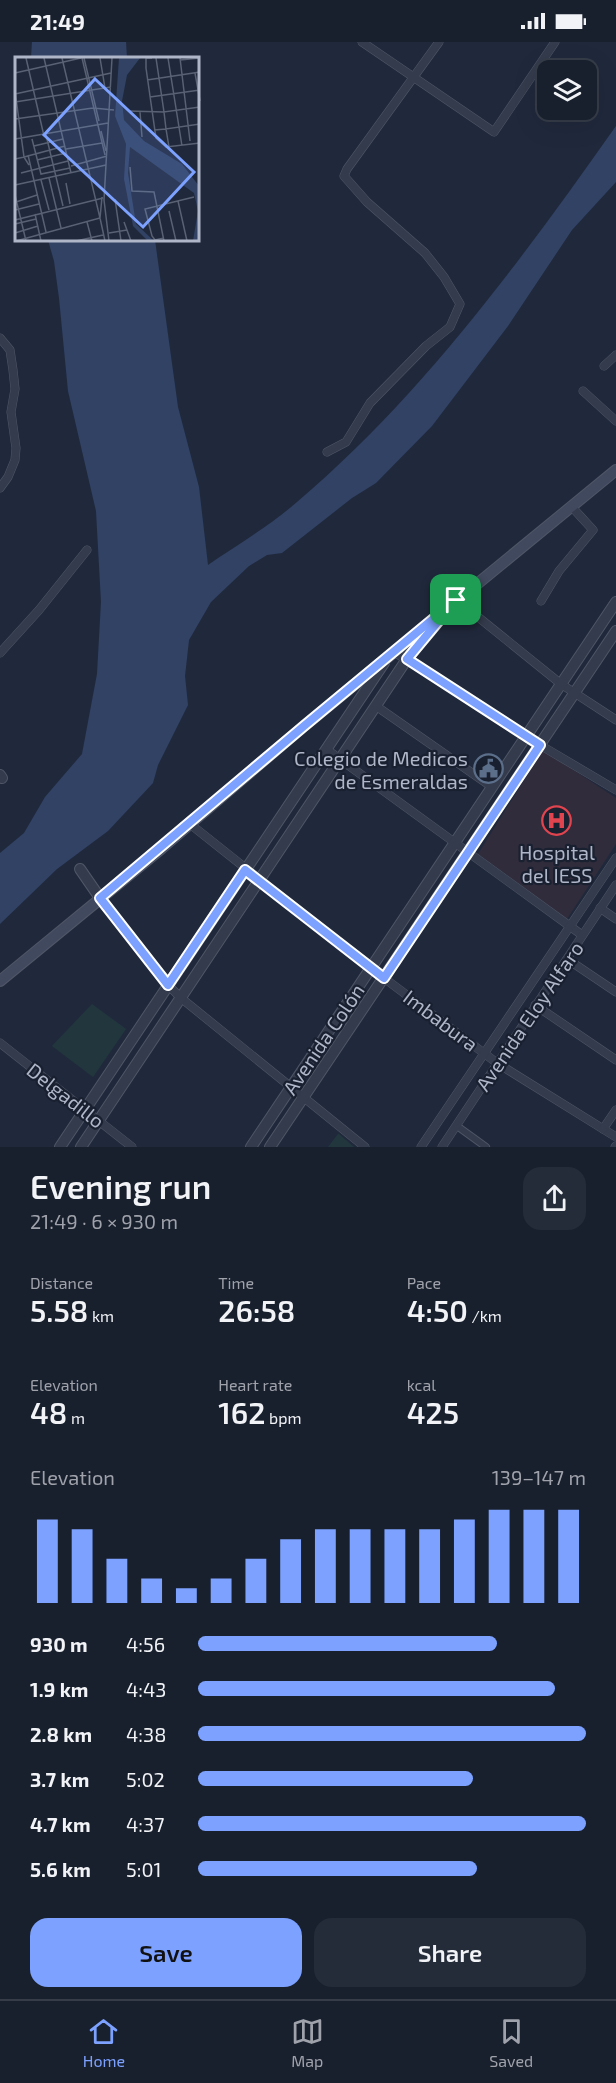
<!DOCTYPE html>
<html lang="en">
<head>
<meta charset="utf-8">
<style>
	body { margin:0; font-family:"Exo 2",sans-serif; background:#252c39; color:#f1f3f6; height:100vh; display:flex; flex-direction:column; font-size:22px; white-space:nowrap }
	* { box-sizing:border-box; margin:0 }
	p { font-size:20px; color:#9fa2aa }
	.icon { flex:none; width:33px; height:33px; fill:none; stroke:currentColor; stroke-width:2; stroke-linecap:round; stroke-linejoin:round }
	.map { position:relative; height:1105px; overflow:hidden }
	.side { display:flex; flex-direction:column; background:#181f2d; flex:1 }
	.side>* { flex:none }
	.controls { position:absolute; left:537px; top:18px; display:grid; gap:12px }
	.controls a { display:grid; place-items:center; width:60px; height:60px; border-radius:12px; background:#181f2d; box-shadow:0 6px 24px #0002,0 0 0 2px #363d49; font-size:30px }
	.pin { position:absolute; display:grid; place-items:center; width:51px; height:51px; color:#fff; margin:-26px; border-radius:12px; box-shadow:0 3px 9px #0006 }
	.round { display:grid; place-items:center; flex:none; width:63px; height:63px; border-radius:18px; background:#252c39 }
	.head { display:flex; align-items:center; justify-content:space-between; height:102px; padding:0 30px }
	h1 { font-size:33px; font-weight:600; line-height:45px }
	.figures { display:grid; grid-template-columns:repeat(3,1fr); gap:9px; height:102px; padding:6px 30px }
	.figures div { display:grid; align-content:center }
	.figures b { font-size:30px; font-weight:600 }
	.figures small { font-size:16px; font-weight:400 }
	.figures p { font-size:16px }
	.chart { height:168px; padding:12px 30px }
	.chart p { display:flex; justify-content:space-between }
	.chart svg { width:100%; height:108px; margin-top:6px; stroke:#7ca1ff; stroke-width:6 }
	.cta { display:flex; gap:12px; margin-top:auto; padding:12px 30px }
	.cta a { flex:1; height:69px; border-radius:18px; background:#7ca1ff; color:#111; font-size:24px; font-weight:600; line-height:69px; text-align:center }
	.cta a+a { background:#252c39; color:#f1f3f6 }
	ul { padding:0 30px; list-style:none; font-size:20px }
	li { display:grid; grid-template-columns:96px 72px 1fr; align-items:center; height:45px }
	li i { height:15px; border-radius:8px; background:#7ca1ff }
	.status { display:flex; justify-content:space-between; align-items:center; height:42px; padding:0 30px; background:#181f2d; direction:ltr }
	.status svg { height:16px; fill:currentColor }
	.menu { display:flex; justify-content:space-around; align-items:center; height:84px; border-top:2px solid #363d49; background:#181f2d; font-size:16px; color:#9fa2aa }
	.menu a { display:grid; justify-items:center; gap:3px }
	.menu .selected { color:#7ca1ff }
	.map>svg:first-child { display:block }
	.medical { fill:#302c3c }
	.green { fill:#22373d }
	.water { fill:#324265 }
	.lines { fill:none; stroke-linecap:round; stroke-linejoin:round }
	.pedestrian-casing { stroke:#4f5666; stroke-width:8 }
	.minor-casing { stroke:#4f5666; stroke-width:9 }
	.tertiary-casing { stroke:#4f5666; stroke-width:12 }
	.secondary-casing { stroke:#4f5666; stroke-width:12 }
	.pedestrian { stroke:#343b4c; stroke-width:6 }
	.minor { stroke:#343b4c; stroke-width:8 }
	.tertiary { stroke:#343b4c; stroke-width:10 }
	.secondary { stroke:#41495f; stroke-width:10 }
	.route-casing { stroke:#fff; stroke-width:12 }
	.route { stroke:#7ca1ff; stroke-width:8 }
	.labels { text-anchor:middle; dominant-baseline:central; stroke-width:4.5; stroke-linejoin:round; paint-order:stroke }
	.poi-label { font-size:20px; fill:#afb6c8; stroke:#192030; text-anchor:end }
	.street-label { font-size:20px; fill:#afb6c8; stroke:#192030 }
	.inset-road { fill:none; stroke:#596174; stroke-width:1.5 }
	.view { fill:#7ca1ff; fill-opacity:0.15; stroke:#7ca1ff; stroke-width:3 }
	.inset-edge { fill:none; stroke:#afb6c8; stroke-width:3 }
</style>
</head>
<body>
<div class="status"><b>21:49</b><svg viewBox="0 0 49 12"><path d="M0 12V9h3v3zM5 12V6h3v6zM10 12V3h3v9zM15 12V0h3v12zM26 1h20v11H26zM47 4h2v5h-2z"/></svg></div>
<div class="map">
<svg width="616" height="1105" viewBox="0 0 616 1105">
	<rect width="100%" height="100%" fill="#20293c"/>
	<!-- medical -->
	<polygon class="medical" points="543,708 616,756 616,802 567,877 478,812"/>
	<!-- green -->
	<g class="green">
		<polygon points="92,962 126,987 93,1035 52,1004"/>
		<polygon points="338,1092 339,1092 354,1105 328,1105"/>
	</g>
	<!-- water -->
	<g class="water">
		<polygon points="32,0 126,0 127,16 31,16"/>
		<path d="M 616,84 L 616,140 L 572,188 L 508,284 L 432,384 L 376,441 L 352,456 L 282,511 L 267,513 L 249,524 L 211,560 L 189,598 L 185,634 L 188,663 L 158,723 L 153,741 L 108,789 L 57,827 L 0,882 L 0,811 L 24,791 L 45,755 L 82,712 L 97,632 L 101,560 L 96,469 L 68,349 L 59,256 L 54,219 L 48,198 L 155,198 L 178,365 L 199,445 L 208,523 C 237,503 271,483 297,460 C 422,354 522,217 616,84 Z"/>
	</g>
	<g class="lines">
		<defs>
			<polyline id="pedestrian" points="457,1084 486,1105"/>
			<g id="minor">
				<polyline points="362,0 494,90 555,0"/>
				<polyline points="0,296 10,308 13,328 15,347 11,370 16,406 15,418 8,435 0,446"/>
				<polyline points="604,324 616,313"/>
				<polyline points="583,349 616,379"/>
				<polyline points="327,410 346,400 370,361 426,304 450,285 460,262 444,235 425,211 367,160 344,134 347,127 439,0"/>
				<polyline points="457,558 561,642 616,678"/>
				<polyline points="541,559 559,529 593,488 571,464"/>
				<polyline points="394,610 540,703 616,748"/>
				<polyline points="0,611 39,568 87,508"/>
				<polyline points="376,664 492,745"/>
				<polyline points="326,707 582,893"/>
				<polyline points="190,782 384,936 497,1021 616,1095"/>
				<polyline points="100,856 168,943 181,956 365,1105"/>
				<polyline points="600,866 616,877"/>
				<polyline points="567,917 616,950"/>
				<polyline points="535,963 616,1018"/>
				<polyline points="0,1001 132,1105"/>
				<polyline points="603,1087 616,1068"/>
				<polyline points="421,1105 616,816"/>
				<polyline points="442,1105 616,843"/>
				<polyline points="615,1105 616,1104"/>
			</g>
			<g id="tertiary">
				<polyline points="0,733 2,736"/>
				<polyline points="80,827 100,856"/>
				<polyline points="60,1105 384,621"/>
				<polyline points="81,1105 407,617 444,573"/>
				<polyline points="251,1105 616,560"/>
				<polyline points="270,1105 616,589"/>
			</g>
			<polyline id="secondary" points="0,939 162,806 304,684 616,428"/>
		</defs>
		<!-- pedestrian casing -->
		<use href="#pedestrian" class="pedestrian-casing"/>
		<!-- minor casing -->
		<use href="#minor" class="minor-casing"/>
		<!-- tertiary casing -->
		<use href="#tertiary" class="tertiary-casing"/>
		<!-- secondary casing -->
		<use href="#secondary" class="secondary-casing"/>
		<!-- pedestrian -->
		<use href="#pedestrian" class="pedestrian"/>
		<!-- minor -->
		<use href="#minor" class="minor"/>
		<!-- tertiary -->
		<use href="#tertiary" class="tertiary"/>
		<!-- secondary -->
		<use href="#secondary" class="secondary"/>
	</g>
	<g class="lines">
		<defs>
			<polygon id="route" points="456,558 407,617 540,703 384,936 245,828 168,943 100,856 304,684"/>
		</defs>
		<!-- route casing -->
		<use href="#route" class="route-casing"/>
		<!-- route -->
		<use href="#route" class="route"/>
	</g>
	<!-- icons -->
	<defs>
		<symbol id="civic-ring" viewBox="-11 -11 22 22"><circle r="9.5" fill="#192030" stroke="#5c6f8a" stroke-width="1.5"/><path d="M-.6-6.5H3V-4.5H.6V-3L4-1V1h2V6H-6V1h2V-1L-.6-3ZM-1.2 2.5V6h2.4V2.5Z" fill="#5c6f8a"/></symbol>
		<symbol id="hospital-ring" viewBox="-11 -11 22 22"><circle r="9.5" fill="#192030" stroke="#e0444e" stroke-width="1.5"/><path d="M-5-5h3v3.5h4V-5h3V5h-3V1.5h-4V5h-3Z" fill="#e0444e"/></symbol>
	</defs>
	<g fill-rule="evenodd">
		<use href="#civic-ring" x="472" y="710" width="33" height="33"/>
		<use href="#hospital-ring" x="540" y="762" width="33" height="33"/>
	</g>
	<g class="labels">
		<!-- poi labels -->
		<g class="poi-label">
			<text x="468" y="716">Colegio de Medicos<tspan x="468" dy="23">de Esmeraldas</tspan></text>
			<text x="557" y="810" text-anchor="middle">Hospital<tspan x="557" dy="23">del IESS</tspan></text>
		</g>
		<!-- street labels -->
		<g class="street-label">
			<text transform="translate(529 974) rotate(-56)">Avenida Eloy Alfaro</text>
			<text transform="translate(441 978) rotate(37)">Imbabura</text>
			<text transform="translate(323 997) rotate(-56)">Avenida Colón</text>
			<text transform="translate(66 1053) rotate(38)">Delgadillo</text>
		</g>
	</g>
	<!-- overview -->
	<g transform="translate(15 15)">
		<rect width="184" height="184" fill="#20293c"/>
		<path d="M 104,1 L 125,1 L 112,18 L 107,44 L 109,63 L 129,84 L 167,107 L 184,129 L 184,184 L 178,184 L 183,154 L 179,136 L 115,90 L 113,116 L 121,167 L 139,184 L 133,184 L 118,169 L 109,122 L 111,87 L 100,59 Z" fill="#324265"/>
		<path class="inset-road" d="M 11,1 L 29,79M 29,1 L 56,116M 67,1 L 90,98M 69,1 L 84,64M 85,1 L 90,31M 137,1 L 131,1 L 131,11 L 141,81 L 151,90 L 185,86M 141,1 L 149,55 L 185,50M 153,1 L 167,89M 165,1 L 175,84M 165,3 L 185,1M 0,16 L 66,1M 180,16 L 185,44M 132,23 L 185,15M 0,34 L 9,100 L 50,89M 0,37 L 96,16M 135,40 L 185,33M 0,45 L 96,30M 113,54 L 149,55 L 151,72 L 185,67M 125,55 L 127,80M 0,62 L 78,51 L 99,53M 139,73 L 151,72 L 154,90M 86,74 L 91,94M 31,78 L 48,149M 0,82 L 93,66M 17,82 L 26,117 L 55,111M 19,89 L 48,82M 51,92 L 87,86M 13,98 L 31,175M 0,102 L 9,100 L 14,108M 22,103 L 51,96M 56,109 L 92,99M 115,110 L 117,134 L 139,135 L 149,184M 6,116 L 53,104M 34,121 L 46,171M 26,123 L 34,153M 51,126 L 55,147M 0,128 L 91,108M 0,138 L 11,184M 87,140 L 85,161 L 90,184M 100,142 L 106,184M 163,144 L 172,184M 1,145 L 22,138M 0,153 L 24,147M 154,154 L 161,184M 20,157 L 26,184M 0,163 L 88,141M 72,165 L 77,184M 109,165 L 116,184M 0,167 L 21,162M 0,176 L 23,169M 94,176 L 112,173M 149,181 L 140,183 L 137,179 L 130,152 L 179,140M 1,184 L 85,161 L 47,1M 61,184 L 88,178M 94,184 L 89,143 L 97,1"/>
		<path class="view" d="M 80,22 L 179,115 L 128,170 L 29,78 Z"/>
		<rect width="184" height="184" class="inset-edge"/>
	</g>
</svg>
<div class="controls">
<a><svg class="icon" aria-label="layers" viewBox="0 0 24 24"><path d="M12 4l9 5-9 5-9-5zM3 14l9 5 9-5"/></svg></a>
</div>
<div class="pin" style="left:456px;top:558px;background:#1e9e55"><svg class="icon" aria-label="arrive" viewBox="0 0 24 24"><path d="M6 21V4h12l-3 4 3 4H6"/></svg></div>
</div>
<section class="side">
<div class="head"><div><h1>Evening run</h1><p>21:49 · 6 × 930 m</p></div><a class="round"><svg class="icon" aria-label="share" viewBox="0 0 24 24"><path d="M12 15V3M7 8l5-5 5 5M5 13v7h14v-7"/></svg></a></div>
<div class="figures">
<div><p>Distance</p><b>5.58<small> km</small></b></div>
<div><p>Time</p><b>26:58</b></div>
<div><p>Pace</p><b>4:50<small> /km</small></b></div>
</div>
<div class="figures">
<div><p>Elevation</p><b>48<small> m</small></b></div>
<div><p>Heart rate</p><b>162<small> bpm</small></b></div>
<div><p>kcal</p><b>425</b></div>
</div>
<div class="chart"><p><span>Elevation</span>139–147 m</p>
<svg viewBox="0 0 160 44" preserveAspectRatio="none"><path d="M5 44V10M15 44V14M25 44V26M35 44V34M45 44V38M55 44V34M65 44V26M75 44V18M85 44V14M95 44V14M105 44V14M115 44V14M125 44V10M135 44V6M145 44V6M155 44V6"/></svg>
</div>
<ul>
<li><b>930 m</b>4:56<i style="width:77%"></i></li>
<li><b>1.9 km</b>4:43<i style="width:92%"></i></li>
<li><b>2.8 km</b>4:38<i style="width:100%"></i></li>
<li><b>3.7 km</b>5:02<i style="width:71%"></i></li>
<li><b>4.7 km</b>4:37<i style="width:100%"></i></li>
<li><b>5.6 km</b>5:01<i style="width:72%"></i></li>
</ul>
<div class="cta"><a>Save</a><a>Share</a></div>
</section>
<nav class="menu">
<a class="selected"><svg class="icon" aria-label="home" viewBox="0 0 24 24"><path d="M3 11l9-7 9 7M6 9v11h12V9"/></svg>Home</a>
<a><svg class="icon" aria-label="map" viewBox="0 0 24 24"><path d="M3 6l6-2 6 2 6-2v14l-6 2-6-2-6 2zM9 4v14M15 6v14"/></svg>Map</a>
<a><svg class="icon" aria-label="saved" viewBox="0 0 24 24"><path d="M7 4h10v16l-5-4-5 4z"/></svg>Saved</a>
</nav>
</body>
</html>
